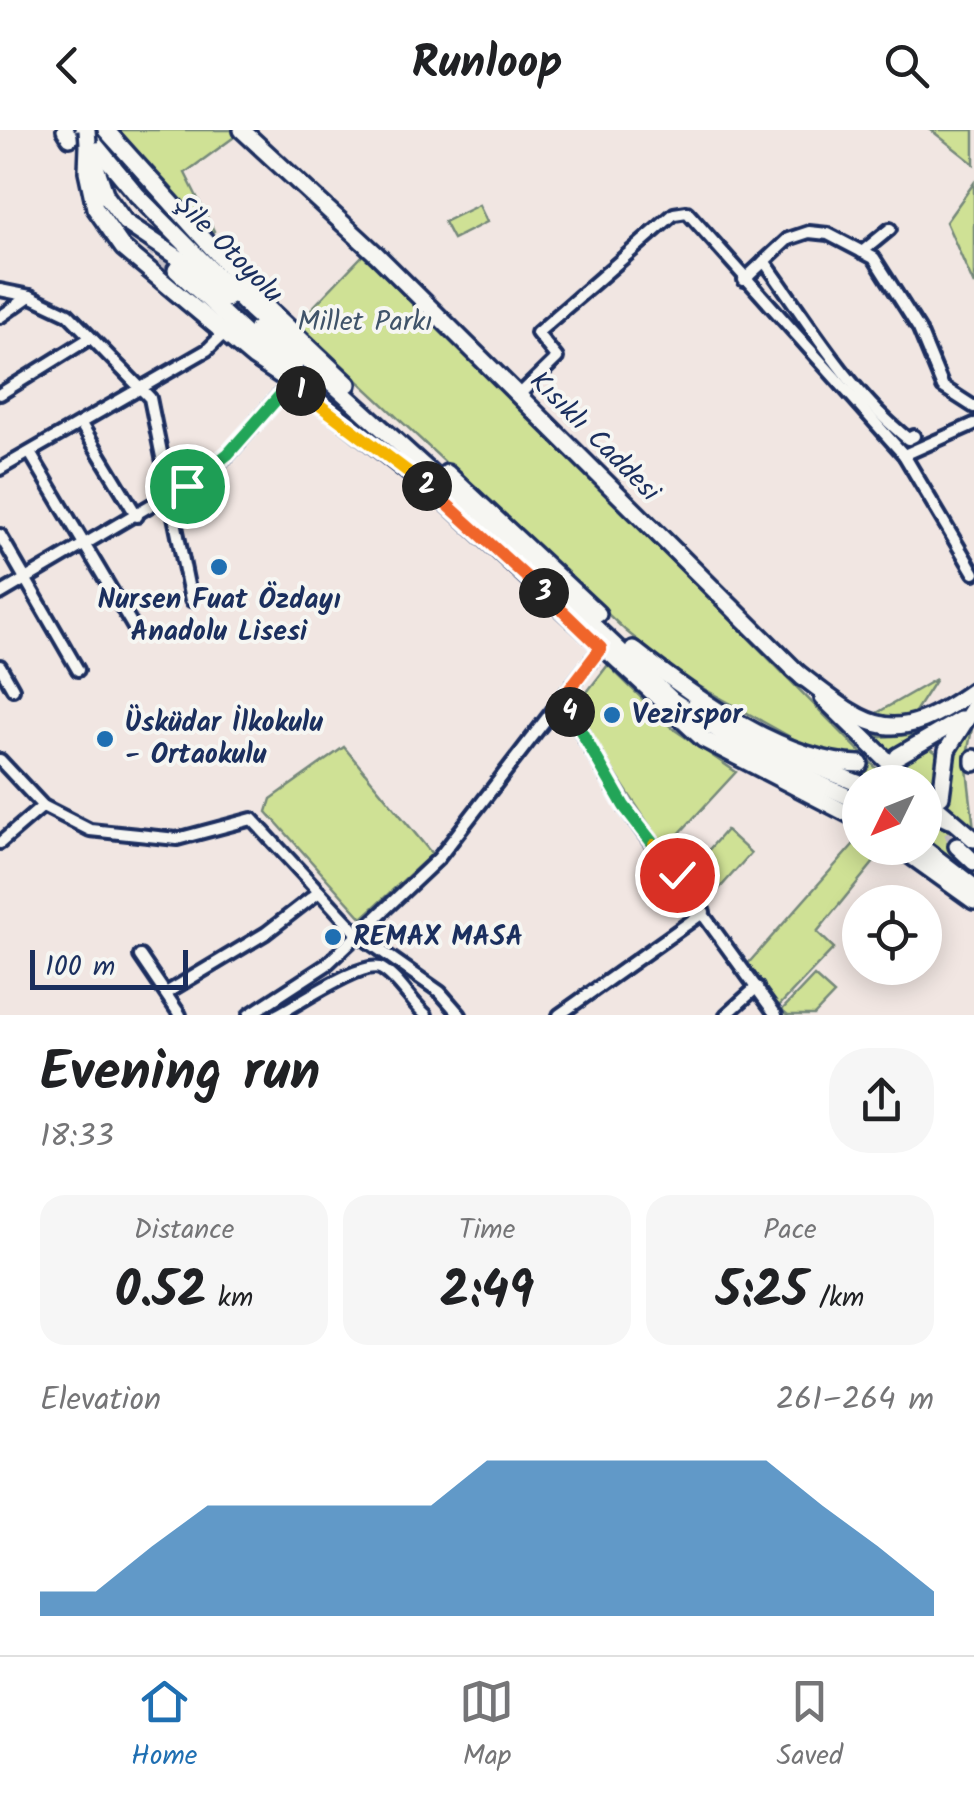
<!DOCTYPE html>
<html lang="en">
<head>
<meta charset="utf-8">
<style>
	body { margin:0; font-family:Kalam,sans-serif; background:#f6f6f6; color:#202124; height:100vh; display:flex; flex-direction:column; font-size:38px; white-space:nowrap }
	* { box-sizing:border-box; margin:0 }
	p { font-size:32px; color:#757577 }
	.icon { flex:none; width:55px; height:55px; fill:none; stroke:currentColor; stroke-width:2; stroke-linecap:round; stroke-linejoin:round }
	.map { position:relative; height:885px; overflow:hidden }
	.details { display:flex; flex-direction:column; background:#fff; flex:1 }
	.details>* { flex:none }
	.needle { width:65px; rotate:227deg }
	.buttons { position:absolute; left:842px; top:635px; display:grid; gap:20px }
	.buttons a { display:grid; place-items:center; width:100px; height:100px; border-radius:50%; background:#fff; box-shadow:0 5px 25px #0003; font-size:50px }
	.scale { position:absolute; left:30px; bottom:25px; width:158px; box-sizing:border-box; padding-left:10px; border:5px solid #1b2f5e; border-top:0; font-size:28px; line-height:35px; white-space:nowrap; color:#1b2f5e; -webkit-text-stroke:8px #f6f6f2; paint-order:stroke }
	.pin { position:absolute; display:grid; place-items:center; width:85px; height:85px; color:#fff; margin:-42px; border:5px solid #fff; border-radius:50%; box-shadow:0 2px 10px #0007 }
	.km { position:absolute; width:50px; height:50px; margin:-25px; border-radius:50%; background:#222; color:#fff; font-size:28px; line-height:50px; text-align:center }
	.round { display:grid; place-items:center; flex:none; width:105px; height:105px; border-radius:40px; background:#f6f6f6 }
	.summary { display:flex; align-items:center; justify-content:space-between; height:170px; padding:0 40px }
	h1 { font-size:55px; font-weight:700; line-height:75px }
	.stats { display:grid; grid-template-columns:repeat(3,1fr); gap:15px; height:170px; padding:10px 40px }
	.stats div { display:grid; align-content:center; border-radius:25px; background:#f6f6f6; text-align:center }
	.stats b { font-size:50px; font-weight:700 }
	.stats small { font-size:28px; font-weight:400 }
	.stats p { font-size:28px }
	.chart { height:280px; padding:20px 40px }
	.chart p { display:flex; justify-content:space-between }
	.chart svg { width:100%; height:180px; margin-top:10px; fill:#1f6fb2; opacity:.7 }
	header { display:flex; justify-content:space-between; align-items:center; height:130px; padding:0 40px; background:#fff; font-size:45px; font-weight:700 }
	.menu { display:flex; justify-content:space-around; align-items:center; height:140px; border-top:2px solid #e0e0e0; background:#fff; font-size:28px; color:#757577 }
	.menu a { display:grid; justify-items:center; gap:5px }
	.menu .active { color:#1f6fb2 }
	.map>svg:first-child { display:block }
	.green { fill:#cfe195; stroke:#75887a; stroke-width:2.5 }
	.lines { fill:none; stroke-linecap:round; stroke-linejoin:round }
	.trunk-tunnel { stroke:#c6c1c8; stroke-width:15; stroke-dasharray:15 8; stroke-linecap:butt }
	.minor-casing { stroke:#1b2f5e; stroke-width:18 }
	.primary-casing { stroke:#1b2f5e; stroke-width:22 }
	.trunk-casing { stroke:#1b2f5e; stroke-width:22 }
	.minor { stroke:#f6f6f2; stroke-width:10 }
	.primary { stroke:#f6f6f2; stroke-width:15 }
	.trunk { stroke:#f6f6f2; stroke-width:15 }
	.primary-bridge-casing { stroke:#1b2f5e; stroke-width:22; stroke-linecap:butt }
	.primary-bridge { stroke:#f6f6f2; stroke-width:15 }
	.split-1-casing { stroke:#fff; stroke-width:20 }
	.split-2-casing { stroke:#fff; stroke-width:20 }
	.split-3-casing { stroke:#fff; stroke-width:20 }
	.split-4-casing { stroke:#fff; stroke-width:20 }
	.split-5-casing { stroke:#fff; stroke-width:20 }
	.split-6-casing { stroke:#fff; stroke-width:20 }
	.split-1 { stroke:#22a559; stroke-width:12 }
	.split-2 { stroke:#f5b400; stroke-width:12 }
	.split-3 { stroke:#f0652b; stroke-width:12 }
	.split-4 { stroke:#f0652b; stroke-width:12 }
	.split-5 { stroke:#22a559; stroke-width:12 }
	.split-6 { stroke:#f5b400; stroke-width:12 }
	.poi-dot { fill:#1f6fb2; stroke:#f6f6f2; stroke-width:4 }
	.labels { text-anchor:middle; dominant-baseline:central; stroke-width:8; stroke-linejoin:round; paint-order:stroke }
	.street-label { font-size:28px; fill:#1b2f5e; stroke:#f6f6f2 }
	.park-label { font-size:28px; fill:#3f5369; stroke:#f6f6f2 }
	.poi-label { font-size:28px; font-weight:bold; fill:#1b2f5e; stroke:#f6f6f2; text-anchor:start }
</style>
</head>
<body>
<header><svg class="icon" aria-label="back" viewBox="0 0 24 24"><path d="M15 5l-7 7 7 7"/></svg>Runloop<svg class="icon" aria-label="search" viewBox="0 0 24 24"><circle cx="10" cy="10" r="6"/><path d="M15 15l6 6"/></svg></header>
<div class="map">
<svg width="974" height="885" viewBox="0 0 974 885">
	<rect width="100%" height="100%" fill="#f1e6e2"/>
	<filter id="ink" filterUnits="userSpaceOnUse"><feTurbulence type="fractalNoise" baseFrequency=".01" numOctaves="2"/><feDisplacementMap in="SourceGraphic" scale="20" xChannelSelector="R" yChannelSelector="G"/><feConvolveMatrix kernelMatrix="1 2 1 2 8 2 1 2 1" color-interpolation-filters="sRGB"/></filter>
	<g filter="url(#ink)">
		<!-- green -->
		<g class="green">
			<polygon points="119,0 233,0 237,5 185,43 214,101 208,106"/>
			<polygon points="931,0 974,0 974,34"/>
			<polygon points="974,53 974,155 946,92"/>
			<polygon points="479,75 487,92 453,109 444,92"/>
			<polygon points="363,125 600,357 890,652 871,652 812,631 810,618 681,546 626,501 297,194"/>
			<polygon points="608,535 672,598 736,642 665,719 573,580"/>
			<polygon points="936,549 913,585 889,591 870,587"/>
			<polygon points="974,588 966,630 974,699 857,597 881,607 923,604 913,626 930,618 940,626 953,619"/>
			<polygon points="344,617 432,724 362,788 267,682 271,669"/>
			<polygon points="925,686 974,718 974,724 953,720 974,741 974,750 925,711"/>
			<polygon points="726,700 751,723 711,768 686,746"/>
			<polygon points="860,707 860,718 883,721 817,802 834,818 776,879 745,837"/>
			<polygon points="814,846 834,864 814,885 788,885 782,880"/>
		</g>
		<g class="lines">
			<!-- trunk-tunnel -->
			<g class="trunk-tunnel">
				<polyline points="147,111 176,140"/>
				<polyline points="943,680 957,716"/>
			</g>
			<defs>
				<g id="minor">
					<polyline points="862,122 890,99"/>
					<path d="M 764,131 C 808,191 850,263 908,309 L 914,306"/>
					<polyline points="744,150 788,109 809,102 828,104 874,128 919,199 943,257 974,277"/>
					<polyline points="0,160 30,166 68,184 150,268 191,470"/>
					<polyline points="0,187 30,166"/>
					<polyline points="0,264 90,208"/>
					<polyline points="518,266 557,228 537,203 674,84 687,82 904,325 974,443"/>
					<polyline points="81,294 137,386"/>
					<polyline points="30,323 137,503"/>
					<polyline points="904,325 974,294"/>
					<polyline points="0,339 207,220 220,207 216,196"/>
					<polyline points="0,405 78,540"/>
					<polyline points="0,464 202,345 228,325 289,254"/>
					<polyline points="0,536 13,559"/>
					<polyline points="562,569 625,677 776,885"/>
					<polyline points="0,630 43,676 90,700 177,709 252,689 360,806 440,862 460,885"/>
					<polyline points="0,713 43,676"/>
					<polyline points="140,826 180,885"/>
					<polyline points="166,863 266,803 319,762"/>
					<polyline points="249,885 326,835 438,729 601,518"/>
					<path d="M 277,885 C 297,875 365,828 382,839 C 399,849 411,872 426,885"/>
					<polyline points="559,885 704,782"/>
					<polyline points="726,885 757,857"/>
				</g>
				<g id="primary">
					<polyline points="242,0 377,125 803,548"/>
					<polyline points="88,16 87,41 95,78 123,118 254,228 316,269 444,370 703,609 860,690"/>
					<polyline points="823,568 909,652"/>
					<polyline points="925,667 974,709"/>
					<polyline points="900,718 974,771"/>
				</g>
				<g id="trunk">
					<polyline points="65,0 70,8"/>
					<polyline points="83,0 137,65 251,180 449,359 672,570 754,624 860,672"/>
					<polyline points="106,0 257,168 348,254"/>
					<polyline points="88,13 106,66 125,92 183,131 226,169"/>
					<polyline points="176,140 316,269"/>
					<polyline points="257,199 296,233"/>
					<polyline points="447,343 598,484"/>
					<path d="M 633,519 C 692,566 782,632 860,634"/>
					<path d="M 794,540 C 870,598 888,621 974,560"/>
					<polyline points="695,575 757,613 860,654"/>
					<polyline points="898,626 960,590"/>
					<polyline points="974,628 974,633"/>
					<polyline points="941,666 947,620 974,577"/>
					<polyline points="925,679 949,690"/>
					<polyline points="957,716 974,732"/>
					<polyline points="923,718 974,757"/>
				</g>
			</defs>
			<!-- minor casing -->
			<use href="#minor" class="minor-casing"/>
			<!-- primary casing -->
			<use href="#primary" class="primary-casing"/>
			<!-- trunk casing -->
			<use href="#trunk" class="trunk-casing"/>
			<!-- minor -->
			<use href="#minor" class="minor"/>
			<!-- primary -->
			<use href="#primary" class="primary"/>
			<!-- trunk -->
			<use href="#trunk" class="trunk"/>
			<defs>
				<polyline id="primary-bridge" points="87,0 88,13"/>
			</defs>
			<!-- primary-bridge casing -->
			<use href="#primary-bridge" class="primary-bridge-casing"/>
			<!-- primary-bridge -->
			<use href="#primary-bridge" class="primary-bridge"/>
		</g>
	</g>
	<g class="lines" filter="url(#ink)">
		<defs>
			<polyline id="split-1" points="187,356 228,324 290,254 301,261"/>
			<polyline id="split-2" points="301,261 427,356"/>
			<polyline id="split-3" points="427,356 544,463"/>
			<polyline id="split-4" points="544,463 601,518 562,569 570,582"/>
			<polyline id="split-5" points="570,582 624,676 654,715"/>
			<polyline id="split-6" points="654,715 677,745"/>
		</defs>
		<!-- split-1 casing -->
		<use href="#split-1" class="split-1-casing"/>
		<!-- split-2 casing -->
		<use href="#split-2" class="split-2-casing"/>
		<!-- split-3 casing -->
		<use href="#split-3" class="split-3-casing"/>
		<!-- split-4 casing -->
		<use href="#split-4" class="split-4-casing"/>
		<!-- split-5 casing -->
		<use href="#split-5" class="split-5-casing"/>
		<!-- split-6 casing -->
		<use href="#split-6" class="split-6-casing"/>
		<!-- split-1 -->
		<use href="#split-1" class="split-1"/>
		<!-- split-2 -->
		<use href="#split-2" class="split-2"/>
		<!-- split-3 -->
		<use href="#split-3" class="split-3"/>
		<!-- split-4 -->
		<use href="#split-4" class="split-4"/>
		<!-- split-5 -->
		<use href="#split-5" class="split-5"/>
		<!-- split-6 -->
		<use href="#split-6" class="split-6"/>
	</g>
	<!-- markers -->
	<g class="poi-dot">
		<circle cx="219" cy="437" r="10"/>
		<circle cx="612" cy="585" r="10"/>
		<circle cx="105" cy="609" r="10"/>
		<circle cx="333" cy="807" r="10"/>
	</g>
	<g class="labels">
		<!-- street labels -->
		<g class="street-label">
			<text transform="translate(228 120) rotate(45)">Şile Otoyolu</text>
			<text transform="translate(594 307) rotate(45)">Kısıklı Caddesi</text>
		</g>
		<!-- park labels -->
		<g class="park-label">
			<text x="365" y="192">Millet Parkı</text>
		</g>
		<!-- poi labels -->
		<g class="poi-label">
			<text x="219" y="470" text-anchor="middle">Nursen Fuat Özdayı<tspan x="219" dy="32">Anadolu Lisesi</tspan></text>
			<text x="632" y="585">Vezirspor</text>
			<text x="125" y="593">Üsküdar İlkokulu<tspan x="125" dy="32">- Ortaokulu</tspan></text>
			<text x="353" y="807">REMAX MASA</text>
		</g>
	</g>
</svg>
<div class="buttons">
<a><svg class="needle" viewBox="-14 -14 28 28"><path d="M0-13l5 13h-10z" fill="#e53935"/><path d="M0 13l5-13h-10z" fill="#757577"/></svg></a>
<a><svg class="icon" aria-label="locate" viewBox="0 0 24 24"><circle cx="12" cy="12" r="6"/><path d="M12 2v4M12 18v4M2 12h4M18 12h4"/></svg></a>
</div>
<div class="scale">100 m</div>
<div class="pin" style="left:187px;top:356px;background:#1e9e55"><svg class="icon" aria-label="arrive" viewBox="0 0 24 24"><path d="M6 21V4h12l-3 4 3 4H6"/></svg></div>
<div class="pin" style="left:677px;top:745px;background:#d93025"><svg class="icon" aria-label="check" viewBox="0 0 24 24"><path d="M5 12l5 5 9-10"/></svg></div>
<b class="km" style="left:301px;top:261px">1</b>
<b class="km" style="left:427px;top:356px">2</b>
<b class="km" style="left:544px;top:463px">3</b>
<b class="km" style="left:570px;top:582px">4</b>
</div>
<section class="details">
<div class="summary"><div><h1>Evening run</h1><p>18:33</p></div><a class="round"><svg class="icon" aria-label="share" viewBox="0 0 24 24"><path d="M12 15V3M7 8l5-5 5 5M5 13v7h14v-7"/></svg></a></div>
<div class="stats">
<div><p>Distance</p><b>0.52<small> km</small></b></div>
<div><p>Time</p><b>2:49</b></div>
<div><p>Pace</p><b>5:25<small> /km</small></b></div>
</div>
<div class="chart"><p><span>Elevation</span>261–264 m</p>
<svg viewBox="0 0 160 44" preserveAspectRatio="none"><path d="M0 44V38L10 38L20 27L30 17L40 17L50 17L60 17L70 17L80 6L90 6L100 6L110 6L120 6L130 6L140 17L150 27L160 38V44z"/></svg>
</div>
</section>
<nav class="menu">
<a class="active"><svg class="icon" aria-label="home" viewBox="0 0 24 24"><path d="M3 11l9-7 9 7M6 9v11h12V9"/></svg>Home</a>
<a><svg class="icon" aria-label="map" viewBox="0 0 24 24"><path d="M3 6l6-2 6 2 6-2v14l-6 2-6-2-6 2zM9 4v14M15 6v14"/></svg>Map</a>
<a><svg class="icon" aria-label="saved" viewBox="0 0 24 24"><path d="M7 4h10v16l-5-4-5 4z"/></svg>Saved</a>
</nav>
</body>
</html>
